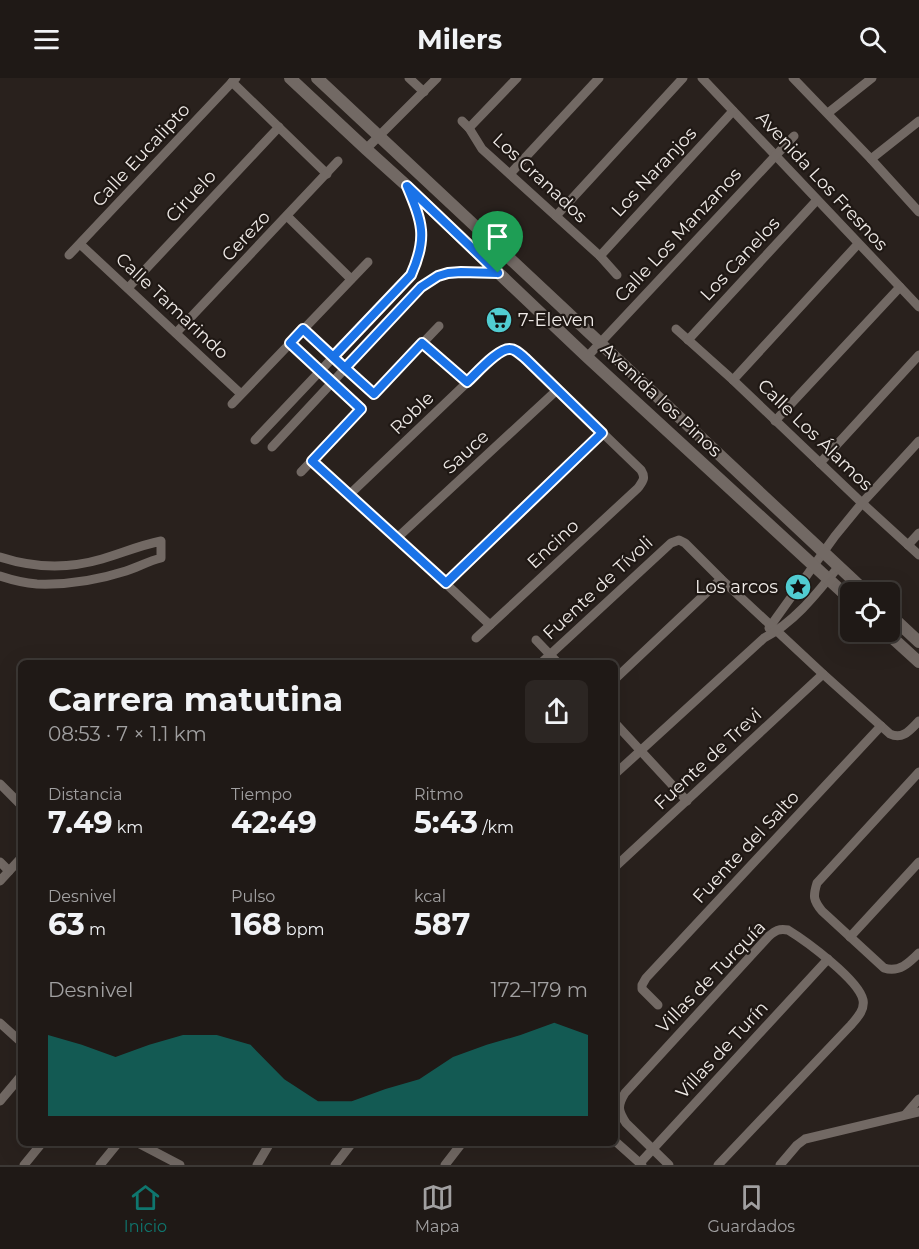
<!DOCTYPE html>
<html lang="es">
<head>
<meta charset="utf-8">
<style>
	body { margin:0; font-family:Montserrat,sans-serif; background:#2c2623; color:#f1f3f6; height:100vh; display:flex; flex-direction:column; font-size:22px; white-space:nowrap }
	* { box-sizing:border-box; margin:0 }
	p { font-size:20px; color:#a1a0a1 }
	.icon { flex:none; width:33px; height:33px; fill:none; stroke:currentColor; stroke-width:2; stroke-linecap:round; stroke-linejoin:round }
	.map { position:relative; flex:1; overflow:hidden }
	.details { position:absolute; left:18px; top:582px; width:600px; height:486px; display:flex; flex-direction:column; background:#1f1916; border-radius:9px; box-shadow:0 6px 24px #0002,0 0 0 2px #3c3835 }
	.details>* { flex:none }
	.controls { position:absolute; left:840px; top:504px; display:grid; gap:12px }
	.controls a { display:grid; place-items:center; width:60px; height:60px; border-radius:9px; background:#1f1916; box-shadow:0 6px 24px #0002,0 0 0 2px #3c3835; font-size:30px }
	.pin { position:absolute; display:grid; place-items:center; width:51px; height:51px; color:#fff; margin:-62px -26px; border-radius:50% 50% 50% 0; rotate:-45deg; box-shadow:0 0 6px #0007 }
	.pin .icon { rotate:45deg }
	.round { display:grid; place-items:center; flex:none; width:63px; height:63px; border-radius:9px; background:#2c2623 }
	.headline { display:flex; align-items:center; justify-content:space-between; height:102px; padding:0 30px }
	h1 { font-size:33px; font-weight:700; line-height:45px }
	.metrics { display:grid; grid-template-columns:repeat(3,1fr); gap:9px; height:102px; padding:6px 30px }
	.metrics div { display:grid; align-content:center }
	.metrics b { font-size:30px; font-weight:700 }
	.metrics small { font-size:16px; font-weight:400 }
	.metrics p { font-size:16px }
	.chart { height:168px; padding:12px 30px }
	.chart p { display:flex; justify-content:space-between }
	.chart svg { width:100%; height:108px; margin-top:6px; fill:#0f766e; opacity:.7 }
	header { display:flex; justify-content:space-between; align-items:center; height:78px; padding:0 30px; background:#1f1916; font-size:27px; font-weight:700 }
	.tab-bar { display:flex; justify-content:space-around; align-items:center; height:84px; border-top:2px solid #3c3835; background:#1f1916; font-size:16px; color:#a1a0a1 }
	.tab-bar a { display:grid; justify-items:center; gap:3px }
	.tab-bar .on { color:#0f766e }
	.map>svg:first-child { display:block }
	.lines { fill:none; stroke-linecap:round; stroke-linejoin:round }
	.minor { stroke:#726964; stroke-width:9 }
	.tertiary { stroke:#726964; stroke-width:12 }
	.route-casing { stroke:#fff; stroke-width:12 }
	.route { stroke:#1a73e8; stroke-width:8 }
	.labels { text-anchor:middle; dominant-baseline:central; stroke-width:4.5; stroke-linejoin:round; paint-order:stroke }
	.street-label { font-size:18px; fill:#efeae7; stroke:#1f1814 }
	.poi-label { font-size:18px; fill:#efeae7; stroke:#1f1814; text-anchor:start }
</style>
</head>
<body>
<header><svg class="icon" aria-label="menu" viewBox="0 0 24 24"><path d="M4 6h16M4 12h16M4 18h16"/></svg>Milers<svg class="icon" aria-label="search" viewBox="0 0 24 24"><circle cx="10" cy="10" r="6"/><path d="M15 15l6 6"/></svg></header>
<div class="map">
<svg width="919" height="1087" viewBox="0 0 919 1087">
	<rect width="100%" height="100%" fill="#29211d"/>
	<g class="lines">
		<!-- minor -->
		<g class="minor">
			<polyline points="409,0 424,14"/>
			<polyline points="702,0 919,229"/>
			<polyline points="793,0 871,81 919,134"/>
			<polyline points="232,4 327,96"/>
			<polyline points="828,35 872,0"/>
			<polyline points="462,43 469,50 482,71 600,178 617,197"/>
			<polyline points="469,50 517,0"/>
			<polyline points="366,71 437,0"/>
			<polyline points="871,81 919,43"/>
			<polyline points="510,96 599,0"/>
			<polyline points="287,138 351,201"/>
			<polyline points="556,138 683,0"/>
			<polyline points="80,166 241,316"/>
			<polyline points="69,177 236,0"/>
			<polyline points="600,178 733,33"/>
			<polyline points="128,210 279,49"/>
			<polyline points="303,251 374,316 439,248"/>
			<polyline points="676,251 733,302 862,425 919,477"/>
			<polyline points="176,255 338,83"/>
			<polyline points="688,262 817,122"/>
			<polyline points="290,265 361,331 301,394"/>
			<polyline points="422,265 467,304"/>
			<polyline points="587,279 794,58"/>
			<polyline points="733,302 858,166"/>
			<polyline points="232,326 368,184"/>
			<polyline points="775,343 900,209"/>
			<path d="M 255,362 L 411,197 C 427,162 423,148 409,113"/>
			<polyline points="272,369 421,209 438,198 448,194 498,195"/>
			<polyline points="312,383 350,416 490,547"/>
			<polyline points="820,385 919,277"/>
			<path d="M 350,416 L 496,277 L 505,271 L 516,272 L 526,281 L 641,392 C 646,400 643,403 638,410 L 476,560"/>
			<polyline points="397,460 557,312"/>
			<polyline points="908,467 919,455"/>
			<path d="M 0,479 C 34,490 68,491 102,481 C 122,475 141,467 161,463 L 161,480 C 149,483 138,489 126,493 C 98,502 66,507 37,506 C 25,505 12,502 0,498"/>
			<polyline points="446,505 601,355"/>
			<polyline points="769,550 835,458 862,425 919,363"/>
			<polyline points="536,562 558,585"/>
			<path d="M 541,585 L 671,465 L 679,462 L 685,465 L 721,501 L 823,596 L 890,656 C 903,662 910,652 919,643"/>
			<polyline points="615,601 721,501"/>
			<polyline points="615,645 687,723"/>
			<path d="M 919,694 L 817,805 C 813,818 813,822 822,833 L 884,890 C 899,895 909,885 919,875"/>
			<path d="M 615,696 L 764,560 C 795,544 817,515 839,488"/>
			<polyline points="0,706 21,727"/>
			<polyline points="0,784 9,793"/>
			<polyline points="615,789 823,596"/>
			<polyline points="0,803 21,780"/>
			<polyline points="850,859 919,784"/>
			<polyline points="658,927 642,911 642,907 646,900 881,648"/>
			<polyline points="0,945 21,964"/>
			<polyline points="0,1023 21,998"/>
			<polyline points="906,1036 919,1021"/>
			<polyline points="615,1063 642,1087"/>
			<polyline points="138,1065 180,1087"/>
			<polyline points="640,1085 828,881"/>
			<polyline points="24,1087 42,1065"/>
			<polyline points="100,1087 118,1065"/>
			<polyline points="257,1087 270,1065"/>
			<polyline points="335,1087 352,1065"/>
			<polyline points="445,1087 462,1065"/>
			<path d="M 669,1087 L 626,1045 C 618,1033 617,1028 625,1015 L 769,858 C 775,853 779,850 788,852 C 806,863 859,902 863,922 C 865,932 857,940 851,947 L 718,1087"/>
			<polyline points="780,1087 797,1067 805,1061 919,1034"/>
		</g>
		<!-- tertiary -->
		<g class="tertiary">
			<polyline points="290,0 366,71 407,108 587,279 850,521"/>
			<polyline points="317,0 866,514"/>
			<polyline points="890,537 919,564"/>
			<polyline points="886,554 919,584"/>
		</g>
	</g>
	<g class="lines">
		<defs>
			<path id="route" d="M 498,195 L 461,194 L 448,195 L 438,198 L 421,209 L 345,290 L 303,251 L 290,265 L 361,331 L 312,383 L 446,505 L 602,355 L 526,281 C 521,277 516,271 510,271 C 498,270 476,296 467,304 L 422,265 L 374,316 L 333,279 L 411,197 C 428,159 422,144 407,108 L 498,195"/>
		</defs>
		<!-- route casing -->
		<use href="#route" class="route-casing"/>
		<!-- route -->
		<use href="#route" class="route"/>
	</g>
	<!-- icons -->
	<defs>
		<symbol id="supermarket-disc" viewBox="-11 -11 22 22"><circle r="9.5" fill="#51ccd1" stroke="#1f1814"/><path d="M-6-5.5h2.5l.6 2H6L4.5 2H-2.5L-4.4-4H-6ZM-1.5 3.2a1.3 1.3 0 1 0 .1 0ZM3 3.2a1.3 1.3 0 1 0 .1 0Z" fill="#111"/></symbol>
		<symbol id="sight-disc" viewBox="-11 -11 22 22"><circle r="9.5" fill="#51ccd1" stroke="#1f1814"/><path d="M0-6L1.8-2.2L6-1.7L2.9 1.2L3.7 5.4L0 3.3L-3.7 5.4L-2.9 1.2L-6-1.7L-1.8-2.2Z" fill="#111"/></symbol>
	</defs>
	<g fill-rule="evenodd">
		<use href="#supermarket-disc" x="484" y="227" width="30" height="30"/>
		<use href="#sight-disc" x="783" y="494" width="30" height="30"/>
	</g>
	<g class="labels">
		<!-- street labels -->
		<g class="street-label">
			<text transform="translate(141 77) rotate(-47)">Calle Eucalipto</text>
			<text transform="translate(654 94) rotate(-47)">Los Naranjos</text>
			<text transform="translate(540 100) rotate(43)">Los Granados</text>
			<text transform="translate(822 103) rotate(47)">Avenida Los Fresnos</text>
			<text transform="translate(191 118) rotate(-47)">Ciruelo</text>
			<text transform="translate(678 157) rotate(-47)">Calle Los Manzanos</text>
			<text transform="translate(246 158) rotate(-47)">Cerezo</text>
			<text transform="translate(740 181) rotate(-47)">Los Canelos</text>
			<text transform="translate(172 228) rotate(43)">Calle Tamarindo</text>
			<text transform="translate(661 322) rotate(43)">Avenida los Pinos</text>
			<text transform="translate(412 335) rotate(-44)">Roble</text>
			<text transform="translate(815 357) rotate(44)">Calle Los Álamos</text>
			<text transform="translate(466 374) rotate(-43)">Sauce</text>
			<text transform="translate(553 466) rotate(-43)">Encino</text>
			<text transform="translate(598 510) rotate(-43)">Fuente de Tívoli</text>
			<text transform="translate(708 681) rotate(-43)">Fuente de Trevi</text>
			<text transform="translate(746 769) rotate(-47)">Fuente del Salto</text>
			<text transform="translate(711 899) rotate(-46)">Villas de Turquía</text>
			<text transform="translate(722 972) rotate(-47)">Villas de Turín</text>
		</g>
		<!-- poi labels -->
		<g class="poi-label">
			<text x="518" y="242">7-Eleven</text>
			<text x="778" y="509" text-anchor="end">Los arcos</text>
		</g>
	</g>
</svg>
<div class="controls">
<a><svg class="icon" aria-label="locate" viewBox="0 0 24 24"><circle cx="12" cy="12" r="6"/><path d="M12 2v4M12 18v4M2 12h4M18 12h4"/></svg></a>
</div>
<div class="pin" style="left:498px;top:195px;background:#1e9e55"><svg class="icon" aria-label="arrive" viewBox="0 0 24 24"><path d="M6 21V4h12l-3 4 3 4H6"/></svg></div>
<section class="details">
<div class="headline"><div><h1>Carrera matutina</h1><p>08:53 · 7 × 1.1 km</p></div><a class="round"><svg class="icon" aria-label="share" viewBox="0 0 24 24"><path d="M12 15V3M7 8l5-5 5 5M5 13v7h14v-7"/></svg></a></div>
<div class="metrics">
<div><p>Distancia</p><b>7.49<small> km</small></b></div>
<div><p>Tiempo</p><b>42:49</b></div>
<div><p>Ritmo</p><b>5:43<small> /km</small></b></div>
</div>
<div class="metrics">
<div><p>Desnivel</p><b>63<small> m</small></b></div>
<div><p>Pulso</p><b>168<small> bpm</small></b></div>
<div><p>kcal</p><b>587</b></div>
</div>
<div class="chart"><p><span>Desnivel</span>172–179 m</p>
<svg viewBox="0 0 160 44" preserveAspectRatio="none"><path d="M0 44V11L10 15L20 20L30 15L40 11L50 11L60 15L70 29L80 38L90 38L100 33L110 29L120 20L130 15L140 11L150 6L160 11V44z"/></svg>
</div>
</section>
</div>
<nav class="tab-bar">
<a class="on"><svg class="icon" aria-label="home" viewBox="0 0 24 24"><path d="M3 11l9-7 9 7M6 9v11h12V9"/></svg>Inicio</a>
<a><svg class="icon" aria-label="map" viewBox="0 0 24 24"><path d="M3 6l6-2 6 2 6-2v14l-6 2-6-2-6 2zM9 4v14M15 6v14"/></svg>Mapa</a>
<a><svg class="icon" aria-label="saved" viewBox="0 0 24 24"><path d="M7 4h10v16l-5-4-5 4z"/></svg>Guardados</a>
</nav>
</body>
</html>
